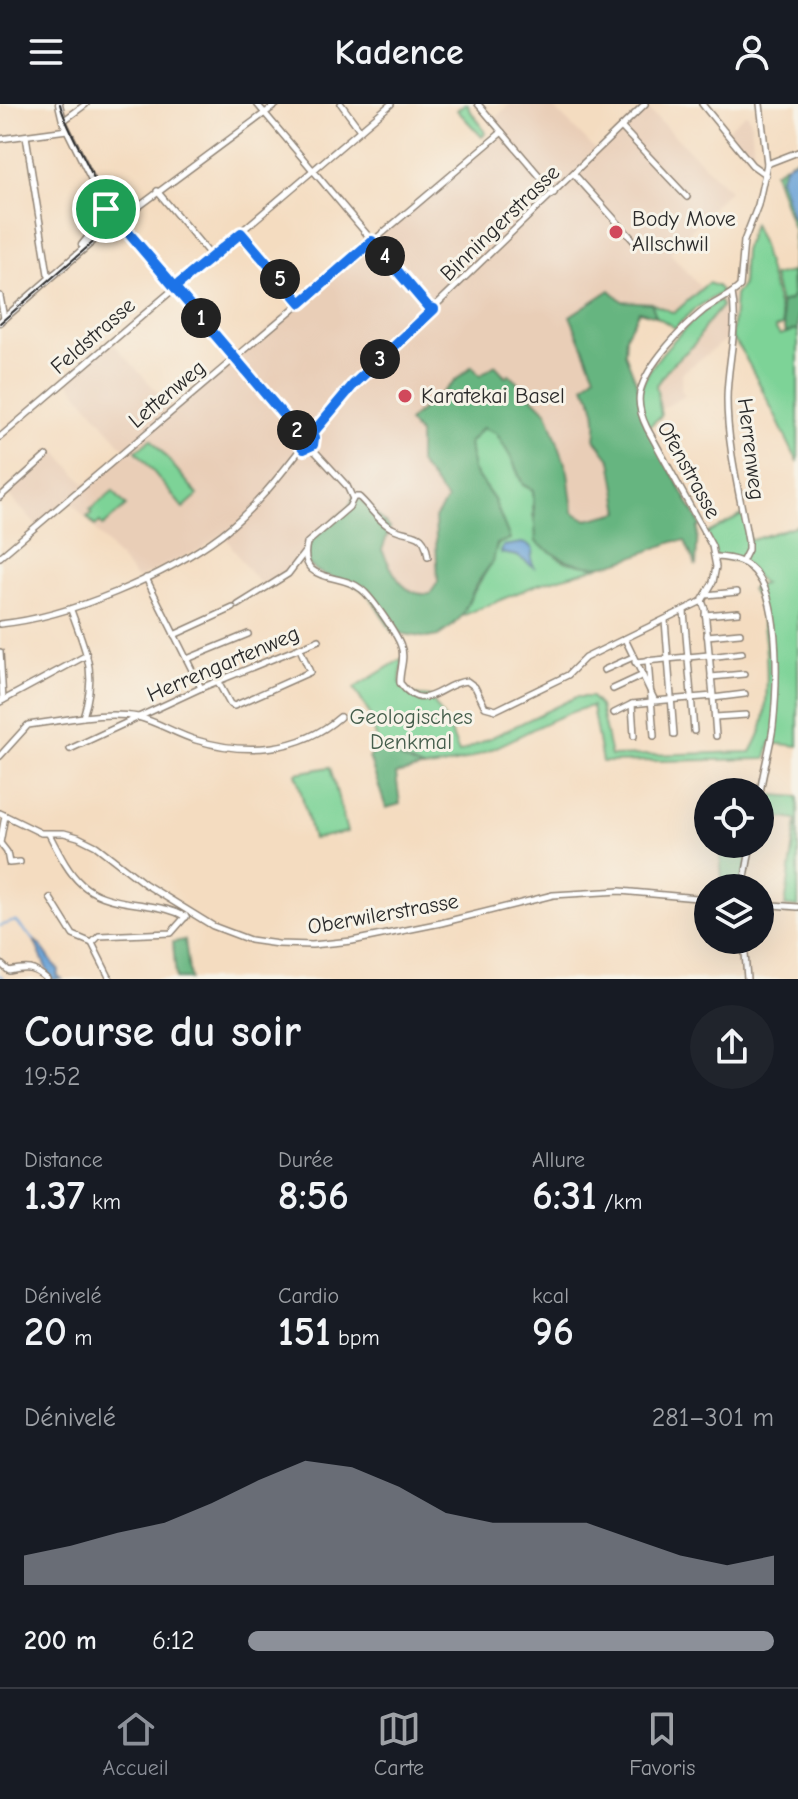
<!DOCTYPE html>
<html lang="fr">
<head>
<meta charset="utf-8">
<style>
	body { margin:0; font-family:"Comic Neue",sans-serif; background:#20242c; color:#f1f3f6; height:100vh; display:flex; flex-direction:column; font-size:30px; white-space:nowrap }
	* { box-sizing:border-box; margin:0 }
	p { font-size:26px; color:#9ea1a6 }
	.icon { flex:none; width:44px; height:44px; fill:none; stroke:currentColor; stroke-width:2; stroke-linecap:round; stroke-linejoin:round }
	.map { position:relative; height:875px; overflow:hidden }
	.panel { display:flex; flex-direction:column; background:#171b24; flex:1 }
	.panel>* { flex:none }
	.fabs { position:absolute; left:694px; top:674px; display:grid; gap:16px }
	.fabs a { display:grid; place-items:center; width:80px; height:80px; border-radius:50%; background:#171b24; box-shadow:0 8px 32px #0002; font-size:40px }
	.pin { position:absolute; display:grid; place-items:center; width:68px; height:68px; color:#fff; margin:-34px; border:4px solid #fff; border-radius:50%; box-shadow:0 2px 8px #0007 }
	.km { position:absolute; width:40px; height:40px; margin:-20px; border-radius:50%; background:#222; color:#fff; font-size:22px; line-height:40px; text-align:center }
	.round { display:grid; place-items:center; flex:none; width:84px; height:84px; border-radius:42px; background:#20242c }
	.head { display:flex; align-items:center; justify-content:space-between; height:136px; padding:0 24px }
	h1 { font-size:44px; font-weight:700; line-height:60px }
	.figures { display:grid; grid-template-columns:repeat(3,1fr); gap:12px; height:136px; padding:8px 24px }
	.figures div { display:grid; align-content:center }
	.figures b { font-size:40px; font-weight:700 }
	.figures small { font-size:22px; font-weight:400 }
	.figures p { font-size:22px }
	.chart { height:224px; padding:16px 24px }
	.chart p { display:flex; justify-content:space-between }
	.chart svg { width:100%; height:144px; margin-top:8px; fill:#8c9099; opacity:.7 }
	ul { padding:0 24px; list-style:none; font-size:26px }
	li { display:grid; grid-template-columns:128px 96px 1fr; align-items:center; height:60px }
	li i { height:20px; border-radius:10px; background:#8c9099 }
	header { display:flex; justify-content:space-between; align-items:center; height:104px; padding:0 24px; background:#171b24; font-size:36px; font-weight:700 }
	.tab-bar { display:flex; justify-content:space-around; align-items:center; height:112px; border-top:2px solid #363941; background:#171b24; font-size:22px; color:#9ea1a6 }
	.tab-bar a { display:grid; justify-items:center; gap:4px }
	.tab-bar .selected { color:#8c9099 }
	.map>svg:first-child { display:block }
	.built { fill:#e9ceb7 }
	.green { fill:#7dd397; stroke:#547f61; stroke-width:2 }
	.forest { fill:#66b580; stroke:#487056; stroke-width:2 }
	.water { fill:#68a1d7; stroke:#4a6681; stroke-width:2 }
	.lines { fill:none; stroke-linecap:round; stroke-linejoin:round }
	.stream { stroke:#68a1d7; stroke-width:2 }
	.minor-casing { stroke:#908476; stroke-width:8 }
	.major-casing { stroke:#908476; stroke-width:9 }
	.minor { stroke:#fff; stroke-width:5 }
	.major { stroke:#fff; stroke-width:6 }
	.tram { stroke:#2b2b2b; stroke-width:2 }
	.route-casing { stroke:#fff; stroke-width:16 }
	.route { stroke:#1a73e8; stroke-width:10 }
	.poi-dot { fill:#d1495b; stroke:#f7f3e8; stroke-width:3 }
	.labels { text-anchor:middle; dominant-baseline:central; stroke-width:6; stroke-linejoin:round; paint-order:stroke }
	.poi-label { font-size:22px; fill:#2b2b2b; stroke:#f7f3e8; text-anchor:start }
	.street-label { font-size:22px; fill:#2b2b2b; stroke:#f7f3e8 }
	.park-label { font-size:22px; fill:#445d4b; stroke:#f7f3e8 }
</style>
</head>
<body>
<header><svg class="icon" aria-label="menu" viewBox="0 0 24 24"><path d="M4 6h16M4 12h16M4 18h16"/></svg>Kadence<svg class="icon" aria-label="person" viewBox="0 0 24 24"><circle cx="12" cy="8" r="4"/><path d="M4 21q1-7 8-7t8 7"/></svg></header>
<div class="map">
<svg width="798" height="875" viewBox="0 0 798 875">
	<rect width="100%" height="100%" fill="#f7f3e8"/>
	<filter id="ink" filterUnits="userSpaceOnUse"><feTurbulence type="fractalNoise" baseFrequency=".0125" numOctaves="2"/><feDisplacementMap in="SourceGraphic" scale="16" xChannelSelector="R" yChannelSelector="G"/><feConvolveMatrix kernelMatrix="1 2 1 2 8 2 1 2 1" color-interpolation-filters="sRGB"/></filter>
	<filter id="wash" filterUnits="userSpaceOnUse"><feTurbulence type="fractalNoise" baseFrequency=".006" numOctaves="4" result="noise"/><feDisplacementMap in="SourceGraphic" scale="32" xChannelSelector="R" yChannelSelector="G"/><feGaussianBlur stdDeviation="1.8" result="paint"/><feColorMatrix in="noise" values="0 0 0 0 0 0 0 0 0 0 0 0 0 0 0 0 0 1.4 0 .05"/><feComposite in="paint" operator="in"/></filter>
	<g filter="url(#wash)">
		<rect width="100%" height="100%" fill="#f4dcc0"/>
		<!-- built -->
		<g class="built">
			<polygon points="510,0 555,0 553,3 597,47 644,1 729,86 670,149 701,184 674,209 651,199 621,197 595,271 584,282 593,296 598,315 595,335 611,356 611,368 621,408 587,416 573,408 568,368 547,308 510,271 507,273 480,272 472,262 409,318 419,330 419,359 447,396 438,478 428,491 406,486 397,475 382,446 349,403 305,448 288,470 266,485 248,466 223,430 199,446 137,475 69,395 37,422 6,388 55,346 85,380 125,346 67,276 111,237 173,305 502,29 492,17"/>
			<polygon points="745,10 748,10 751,18 754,50 750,55 726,27"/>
			<polygon points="732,189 732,236 723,238 682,269 681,285 685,292 660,306 656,281 672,260 694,241 706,221 722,203 719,196"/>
		</g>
		<!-- green -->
		<g class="green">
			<path d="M 464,0 L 468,0 C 470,12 483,18 485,30 L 482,33 L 457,6 Z"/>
			<path d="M 753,120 L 761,138 L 781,212 L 783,221 L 775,224 L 780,231 L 798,225 L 798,358 C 777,318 760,276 736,238 L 732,236 L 735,191 L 742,182 L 744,147 Z"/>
			<polygon points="791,168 792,192 791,196 780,199 773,172"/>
			<polygon points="708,179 717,182 722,188 693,206 675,224 656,212 651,199 674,209"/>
			<path d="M 719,196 L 722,202 L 706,221 L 694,241 L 672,260 L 656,281 L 661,312 L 647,324 C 642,314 637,299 640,287 C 648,257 694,213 719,196 Z"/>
			<path d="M 482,324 L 496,328 L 512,355 L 523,381 L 533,386 L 533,412 L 557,453 L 567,458 L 601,462 L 539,480 L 462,512 C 470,493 480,477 491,460 C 496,451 493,444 502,437 L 494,396 L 473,366 L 469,351 L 469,339 Z"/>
			<polygon points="151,335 198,391 183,404 136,347"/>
			<polygon points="113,387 126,402 103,422 100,418 95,422 87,413 92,409 90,406"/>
			<path d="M 744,410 L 749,437 L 798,421 L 798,642 L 770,639 L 766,655 L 602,658 L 592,602 C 536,615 482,662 424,664 C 411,664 392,651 379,644 L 369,609 L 354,584 L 403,554 L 400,579 L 411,591 L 430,593 L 448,620 L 459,649 L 576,593 L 591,593 L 600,602 L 611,652 L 751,648 C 756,639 761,630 763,620 C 770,592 768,506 751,485 L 763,480 L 742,458 L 716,453 L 706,430 Z"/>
			<polygon points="330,663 347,728 313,735 296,669"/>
			<polygon points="761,680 760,688 713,688 713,683"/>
			<polygon points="760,690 798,693 798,803 785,802 797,716 760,711"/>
			<polygon points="719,740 750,740 743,784 723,784"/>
		</g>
		<!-- forest -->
		<g class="forest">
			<polygon points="798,53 787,60 791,110 798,122 798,225 786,229 780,199 790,196 792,192 794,128 774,68"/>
			<path d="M 610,186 L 622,197 L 651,199 L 656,212 L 639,207 L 626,231 L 625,249 L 640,288 L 641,312 L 701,422 L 698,423 L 696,462 L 685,437 L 676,437 C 617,456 594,481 536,438 L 533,386 L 523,381 L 512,355 L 496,329 L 482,324 L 469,339 L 473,366 L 494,396 L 510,435 L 497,440 L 493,457 L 476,481 L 462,512 L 451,523 L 438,532 L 427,534 L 392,528 C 383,514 375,496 361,485 C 345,472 326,478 308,460 L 307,439 L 349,403 L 353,393 L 359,393 L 390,424 L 382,446 C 393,468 402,493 430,490 L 438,478 L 435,414 L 447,396 L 419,359 L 419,330 L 408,318 L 472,262 L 480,272 L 495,261 L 506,273 L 509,270 L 547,308 L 568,368 L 573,408 L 587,416 L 620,408 L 611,356 L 595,335 C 598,314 596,300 584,282 L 595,271 L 570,212 Z"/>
			<polygon points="379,644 422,664 396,670 400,700 386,704 369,653"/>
			<polygon points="185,836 190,875 176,875 173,838"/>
		</g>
		<!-- water -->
		<g class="water">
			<polygon points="798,55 798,122 791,110 780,73 787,60"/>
			<polygon points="522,439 530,442 533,446 531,455 534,463 517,452 501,449 503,442"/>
			<path d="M 34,836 C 46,844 49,857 59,866 L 57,871 L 62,875 L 51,875 Z"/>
		</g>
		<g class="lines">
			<!-- stream -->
			<g class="stream">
				<polyline points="0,822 15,817 34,836"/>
				<polyline points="0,871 4,875"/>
			</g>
		</g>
	</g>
	<g filter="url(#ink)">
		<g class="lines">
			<defs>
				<g id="minor">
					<polyline points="257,0 429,204 434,205"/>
					<polyline points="341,0 360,26"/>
					<polyline points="478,0 554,89"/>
					<polyline points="702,0 752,61 766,71"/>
					<polyline points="63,17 86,0"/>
					<polyline points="621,23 687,93"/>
					<polyline points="26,32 48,170 50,173 54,170"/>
					<polyline points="0,35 67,26"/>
					<polyline points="767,60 798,48"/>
					<polyline points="574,70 634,137"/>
					<polyline points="157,87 212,153"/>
					<polyline points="114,116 122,120 300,331"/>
					<polyline points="118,118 277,0"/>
					<polyline points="111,121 125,126"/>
					<polyline points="241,129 301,199"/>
					<path d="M 732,189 C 739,224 727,260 727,295 C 727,342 740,391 748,437 L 748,446 L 742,458"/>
					<polyline points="0,192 4,214"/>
					<polyline points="311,331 353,281 645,0"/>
					<polyline points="0,333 391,0"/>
					<path d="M 311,343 L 347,382 L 353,395 L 349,403 L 307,439 C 297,481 341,468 361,485 C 371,492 397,530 401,542 C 406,554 399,567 400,579 C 425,612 440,579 467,577 L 475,583 L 485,603 L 496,606 L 568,571 L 585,554 L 702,497 L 713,478 L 716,463 L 712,442 L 647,324 C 642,314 637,301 640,288 C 647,260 682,224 704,206 C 716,197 731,192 740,182 L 744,137 L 758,101 L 767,60 L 760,0"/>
					<polyline points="0,393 46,352"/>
					<path d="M 353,393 L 359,393 C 369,402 380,419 392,424 C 412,434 424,423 428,453"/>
					<polyline points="0,453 502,28"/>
					<path d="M 716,453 C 733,454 748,457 758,472 C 781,503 777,586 773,623 C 770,645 763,667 760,689"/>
					<polyline points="146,474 201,584"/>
					<polyline points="706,491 737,488"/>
					<polyline points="238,501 288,470 304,449"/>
					<polyline points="684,507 694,627"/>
					<polyline points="705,511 738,508"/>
					<polyline points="665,516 674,631"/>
					<path d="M 0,520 C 69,513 166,472 222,430 C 253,406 278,374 302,343"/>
					<polyline points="174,531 233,504"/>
					<polyline points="707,532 740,529"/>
					<polyline points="625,535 655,597 713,592 705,505 702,497"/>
					<polyline points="0,548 3,596"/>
					<polyline points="709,553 742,549"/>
					<polyline points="187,555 248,530"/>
					<polyline points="648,556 654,632"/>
					<polyline points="635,558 709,551"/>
					<polyline points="604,566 633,553"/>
					<polyline points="711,573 744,570"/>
					<polyline points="218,578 230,600 234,602 310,568 300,545"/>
					<polyline points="613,585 641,572"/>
					<polyline points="713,592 716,632"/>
					<polyline points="713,594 745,590"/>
					<polyline points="0,598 87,551"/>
					<polyline points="614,609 632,600"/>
					<path d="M 83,613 C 100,611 121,610 138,613 C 158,618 176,630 196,636 C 245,651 300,648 340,613"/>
					<polyline points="715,613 746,611"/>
					<polyline points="634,632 632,600 651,598"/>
					<polyline points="70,645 201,584 319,536"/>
					<path d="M 0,652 L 28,621 L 83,613 C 98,568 86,548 71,506"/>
					<polyline points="0,709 41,729 64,729 78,733 96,742 145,780 213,822 250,836 278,840 312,841 352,837 441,819 553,791 620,787 708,795"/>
					<polyline points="5,712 0,739 7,748 9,759 20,758"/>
					<path d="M 49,730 C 73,777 82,793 137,800 C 155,803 170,804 186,813"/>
					<polyline points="743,784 751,740"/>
					<polyline points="50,794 73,831 92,839"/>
					<polyline points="760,800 798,803"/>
					<polyline points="744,836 747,875"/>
					<path d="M 0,859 L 9,867 C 27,863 33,863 47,875"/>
					<polyline points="110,875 92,839 99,832 171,829 186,812"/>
				</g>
				<g id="major">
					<polyline points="59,0 63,17 106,104"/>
					<circle cx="104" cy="114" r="9"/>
					<polyline points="82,141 98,121"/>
					<polyline points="0,218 95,135 104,124"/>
				</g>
			</defs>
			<!-- minor casing -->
			<use href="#minor" class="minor-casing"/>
			<!-- major casing -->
			<use href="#major" class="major-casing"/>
			<!-- minor -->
			<use href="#minor" class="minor"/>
			<!-- major -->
			<use href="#major" class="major"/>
			<!-- tram -->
			<path class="tram" d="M 0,219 L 98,134 C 124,105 68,36 60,0"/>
		</g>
	</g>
	<g class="lines" filter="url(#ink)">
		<defs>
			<path id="route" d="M 106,105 L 111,107 L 114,116 L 126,126 L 296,326 L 300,331 L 299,339 L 304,345 L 313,341 L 314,334 L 311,331 L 353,281 L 434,205 L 429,204 L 372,137 L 301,199 L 241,129 L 175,183 L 126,126 L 111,121 L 104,124 C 96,122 94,117 96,109 L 106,105"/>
		</defs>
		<!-- route casing -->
		<use href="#route" class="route-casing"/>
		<!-- route -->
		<use href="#route" class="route"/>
	</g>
	<!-- markers -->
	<g class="poi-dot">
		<circle cx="616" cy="128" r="8"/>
		<circle cx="405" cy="292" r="8"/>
	</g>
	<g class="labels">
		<!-- poi labels -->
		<g class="poi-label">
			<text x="632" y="115">Body Move<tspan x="632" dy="25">Allschwil</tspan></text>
			<text x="421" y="292">Karatekai Basel</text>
		</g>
		<!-- street labels -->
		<g class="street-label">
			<text transform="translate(500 119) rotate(-44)">Binningerstrasse</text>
			<text transform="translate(93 232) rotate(-41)">Feldstrasse</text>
			<text transform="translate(167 290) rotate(-40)">Lettenweg</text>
			<text transform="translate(751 345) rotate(83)">Herrenweg</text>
			<text transform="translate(689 366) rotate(61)">Ofenstrasse</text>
			<text transform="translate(223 560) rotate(-23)">Herrengartenweg</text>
			<text transform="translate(383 810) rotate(-10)">Oberwilerstrasse</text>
		</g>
		<!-- park labels -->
		<g class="park-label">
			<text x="411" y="613">Geologisches<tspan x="411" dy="25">Denkmal</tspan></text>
		</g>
	</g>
</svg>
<div class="fabs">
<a><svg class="icon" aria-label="locate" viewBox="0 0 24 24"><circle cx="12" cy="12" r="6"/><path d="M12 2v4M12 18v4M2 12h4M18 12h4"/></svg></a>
<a><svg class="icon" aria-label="layers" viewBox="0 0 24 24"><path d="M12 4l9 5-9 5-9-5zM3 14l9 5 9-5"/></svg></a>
</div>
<div class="pin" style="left:106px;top:105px;background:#1e9e55"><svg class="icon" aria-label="arrive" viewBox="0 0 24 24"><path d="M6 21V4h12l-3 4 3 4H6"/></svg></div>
<b class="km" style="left:201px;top:214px">1</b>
<b class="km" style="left:297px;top:326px">2</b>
<b class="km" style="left:380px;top:255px">3</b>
<b class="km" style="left:385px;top:152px">4</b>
<b class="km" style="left:280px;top:175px">5</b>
</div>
<section class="panel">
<div class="head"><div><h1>Course du soir</h1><p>19:52</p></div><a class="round"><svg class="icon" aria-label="share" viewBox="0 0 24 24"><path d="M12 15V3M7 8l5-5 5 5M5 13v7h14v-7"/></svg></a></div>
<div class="figures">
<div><p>Distance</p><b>1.37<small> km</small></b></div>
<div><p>Durée</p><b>8:56</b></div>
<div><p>Allure</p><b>6:31<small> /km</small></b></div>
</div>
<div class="figures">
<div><p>Dénivelé</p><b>20<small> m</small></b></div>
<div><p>Cardio</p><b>151<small> bpm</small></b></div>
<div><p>kcal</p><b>96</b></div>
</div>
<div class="chart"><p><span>Dénivelé</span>281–301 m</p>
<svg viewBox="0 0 160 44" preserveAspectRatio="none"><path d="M0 44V35L10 32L20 28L30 25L40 19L50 12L60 6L70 8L80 14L90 22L100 25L110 25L120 25L130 30L140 35L150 38L160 35V44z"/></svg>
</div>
<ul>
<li><b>200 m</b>6:12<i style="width:100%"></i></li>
</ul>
</section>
<nav class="tab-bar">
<a class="selected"><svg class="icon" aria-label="home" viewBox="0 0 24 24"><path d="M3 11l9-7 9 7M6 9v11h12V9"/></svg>Accueil</a>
<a><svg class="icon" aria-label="map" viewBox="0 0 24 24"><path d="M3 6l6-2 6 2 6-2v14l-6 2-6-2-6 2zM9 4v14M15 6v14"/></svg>Carte</a>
<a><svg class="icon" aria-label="saved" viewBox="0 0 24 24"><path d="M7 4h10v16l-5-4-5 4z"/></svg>Favoris</a>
</nav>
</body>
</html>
